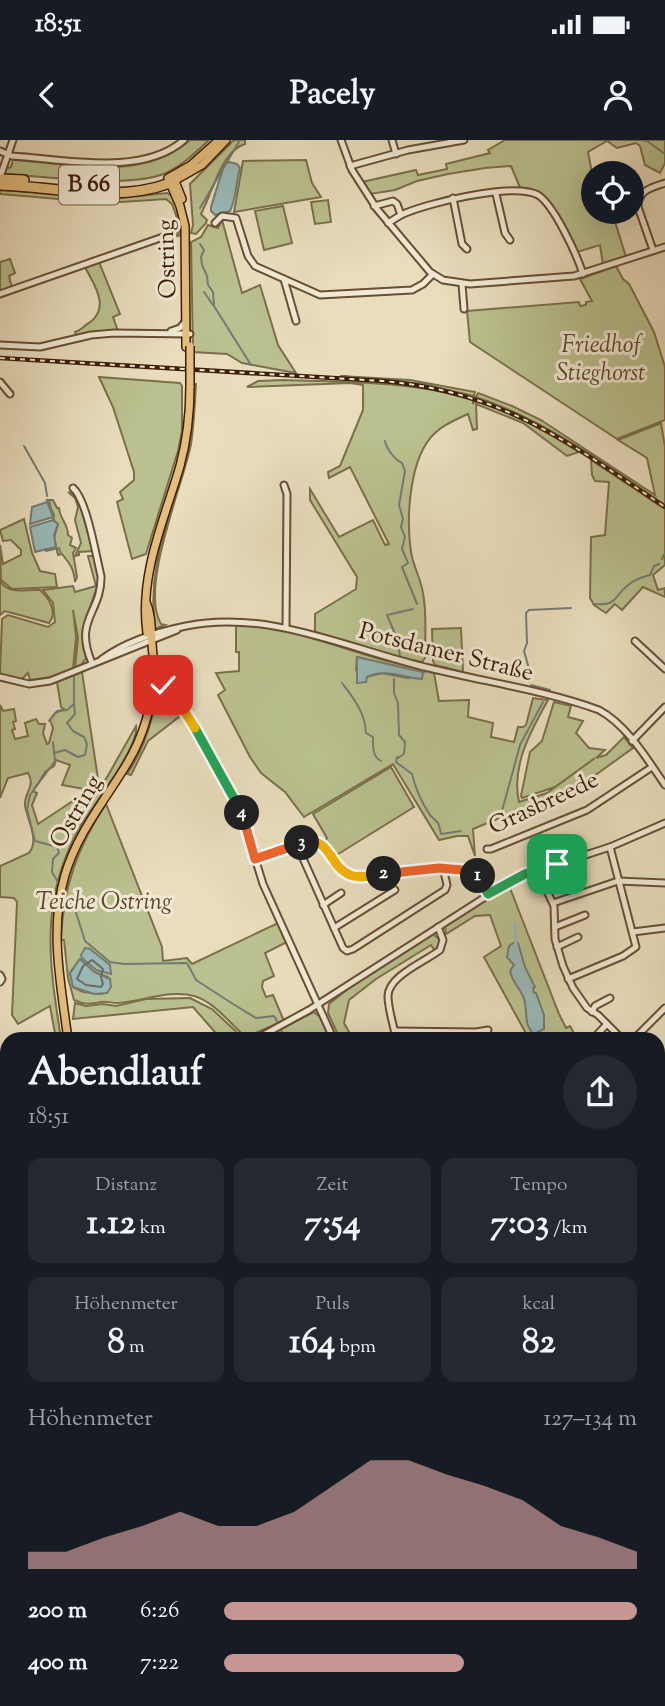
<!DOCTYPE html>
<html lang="de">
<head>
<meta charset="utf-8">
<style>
	body { margin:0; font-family:"Sorts Mill Goudy",serif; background:#242831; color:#f1f3f6; height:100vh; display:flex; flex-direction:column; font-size:26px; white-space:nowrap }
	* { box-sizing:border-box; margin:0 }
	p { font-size:23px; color:#9ea1a6 }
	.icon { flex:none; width:38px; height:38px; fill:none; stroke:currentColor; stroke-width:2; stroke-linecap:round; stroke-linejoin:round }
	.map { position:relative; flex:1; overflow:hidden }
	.side { position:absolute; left:0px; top:892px; width:665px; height:674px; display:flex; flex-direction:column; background:#171b24; border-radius:21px 21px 0 0; box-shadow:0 7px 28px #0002 }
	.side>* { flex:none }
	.buttons { position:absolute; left:581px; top:21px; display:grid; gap:14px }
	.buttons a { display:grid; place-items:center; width:63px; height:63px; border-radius:50%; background:#171b24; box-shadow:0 7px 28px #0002; font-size:35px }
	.pin { position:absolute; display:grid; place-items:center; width:60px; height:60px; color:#fff; margin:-30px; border-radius:14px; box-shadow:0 4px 10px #0006 }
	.km { position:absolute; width:35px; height:35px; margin:-18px; border-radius:50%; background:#222; color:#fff; font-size:19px; line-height:35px; text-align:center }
	.round { display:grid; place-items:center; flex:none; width:74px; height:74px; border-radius:37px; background:#242831 }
	.summary { display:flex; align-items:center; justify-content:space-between; height:119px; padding:0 28px }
	h1 { font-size:38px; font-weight:700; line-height:52px }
	.figures { display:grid; grid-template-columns:repeat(3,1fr); gap:10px; height:119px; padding:7px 28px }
	.figures div { display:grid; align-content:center; border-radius:14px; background:#242831; text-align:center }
	.figures b { font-size:35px; font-weight:700 }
	.figures small { font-size:19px; font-weight:400 }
	.figures p { font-size:19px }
	.chart { height:196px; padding:14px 28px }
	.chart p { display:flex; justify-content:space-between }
	.chart svg { width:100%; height:126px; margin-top:7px; fill:#c59692; opacity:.7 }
	ul { padding:0 28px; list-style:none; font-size:23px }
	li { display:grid; grid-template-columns:112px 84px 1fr; align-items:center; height:52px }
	li i { height:18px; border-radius:9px; background:#c59692 }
	.status { display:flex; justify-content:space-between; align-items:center; height:49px; padding:0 35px; background:#171b24; direction:ltr }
	.status svg { height:19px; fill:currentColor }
	header { display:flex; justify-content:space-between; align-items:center; height:91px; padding:0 28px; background:#171b24; font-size:32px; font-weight:700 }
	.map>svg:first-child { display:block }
	.green { fill:#bac08f; stroke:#7b6f4b; stroke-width:2; fill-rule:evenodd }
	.water { fill:#9abab9; stroke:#747c72; stroke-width:2 }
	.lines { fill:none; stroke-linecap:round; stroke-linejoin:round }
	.shore { stroke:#6b6c60; stroke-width:2 }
	.stream { stroke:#747c72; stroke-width:2 }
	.canal { stroke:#9abab9; stroke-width:3.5 }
	.minor-casing { stroke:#674e34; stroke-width:9 }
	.major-casing { stroke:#3c1e07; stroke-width:10 }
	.highway-casing { stroke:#3c1e07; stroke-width:12 }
	.minor { stroke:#f1e9d4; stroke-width:5 }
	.major { stroke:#e4be7e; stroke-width:7 }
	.highway { stroke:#e4be7e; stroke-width:9 }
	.rail-casing { stroke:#3c1e07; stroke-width:4.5 }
	.rail { stroke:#f1e9d4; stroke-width:2; stroke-dasharray:5; stroke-linecap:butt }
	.major-bridge-casing { stroke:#3c1e07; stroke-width:10; stroke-linecap:butt }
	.major-bridge { stroke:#e4be7e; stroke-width:7 }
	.split-1-casing { stroke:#fff; stroke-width:14 }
	.split-2-casing { stroke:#fff; stroke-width:14 }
	.split-3-casing { stroke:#fff; stroke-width:14 }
	.split-4-casing { stroke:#fff; stroke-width:14 }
	.split-5-casing { stroke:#fff; stroke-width:14 }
	.split-6-casing { stroke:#fff; stroke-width:14 }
	.split-1 { stroke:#22a559; stroke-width:9 }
	.split-2 { stroke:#f0652b; stroke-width:9 }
	.split-3 { stroke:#f5b400; stroke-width:9 }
	.split-4 { stroke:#f0652b; stroke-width:9 }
	.split-5 { stroke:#22a559; stroke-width:9 }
	.split-6 { stroke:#f5b400; stroke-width:9 }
	.labels { text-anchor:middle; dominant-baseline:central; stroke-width:6; stroke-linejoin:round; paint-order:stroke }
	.shield { fill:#f1e9d4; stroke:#725b44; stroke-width:2 }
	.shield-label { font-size:23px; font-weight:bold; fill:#3c1e07 }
	.street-label { font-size:24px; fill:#3c1e07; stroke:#f1e9d4 }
	.park-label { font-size:24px; font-style:italic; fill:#5c4629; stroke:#f1e9d4 }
</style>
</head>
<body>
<div class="status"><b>18:51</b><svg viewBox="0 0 49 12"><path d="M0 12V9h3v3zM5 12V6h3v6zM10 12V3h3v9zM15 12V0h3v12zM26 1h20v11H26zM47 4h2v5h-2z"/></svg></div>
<header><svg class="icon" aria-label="back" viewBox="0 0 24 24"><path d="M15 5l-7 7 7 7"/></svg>Pacely<svg class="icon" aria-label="person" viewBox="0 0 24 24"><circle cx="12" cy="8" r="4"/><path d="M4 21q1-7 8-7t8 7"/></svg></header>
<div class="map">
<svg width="665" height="1566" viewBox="0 0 665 1566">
	<rect width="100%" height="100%" fill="#e9ddbd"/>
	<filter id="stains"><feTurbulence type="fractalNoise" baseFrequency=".00286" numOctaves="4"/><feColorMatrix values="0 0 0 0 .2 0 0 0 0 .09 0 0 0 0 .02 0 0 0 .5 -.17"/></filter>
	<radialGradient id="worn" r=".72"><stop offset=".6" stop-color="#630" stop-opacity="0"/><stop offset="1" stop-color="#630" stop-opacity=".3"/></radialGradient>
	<!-- green -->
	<g class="green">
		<path d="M 190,0 L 209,0 C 196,12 183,25 166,33 C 129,49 47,36 4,34 L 6,29 L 11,27 L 13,20 L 16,20 C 73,24 143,42 190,0 Z"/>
		<path d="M 234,0 L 245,0 L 245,4 C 221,11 212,54 201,74 L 207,80 L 206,83 L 196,94 L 191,93 L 193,85 L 190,44 Z"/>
		<polygon points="505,0 665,0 665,23 660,33 645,25 640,6 636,3 617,8 607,1 588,12 593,38 593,72 612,72 626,117 603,125 600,105 577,112 548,62 521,50 511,26 485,28 448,34 417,41 395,50 370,54 362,42 416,30 418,35 447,29 446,24 490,13 488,10"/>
		<polygon points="306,20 312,43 321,57 234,72 243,21"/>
		<polygon points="0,50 122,58 167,53 175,58 184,95 170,97 178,94 181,89 172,64 166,59 106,63 0,54"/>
		<polygon points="328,60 331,82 315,84 311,62"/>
		<polygon points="283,66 292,103 264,110 255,71"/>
		<polygon points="222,80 242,153 260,145 278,205 296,233 242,223 227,214 193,212 191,102 201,97 208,85 218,88"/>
		<polygon points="10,119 15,133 9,136 12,148 0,152 0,122"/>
		<path d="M 99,122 L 120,174 L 113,177 L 118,191 L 77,197 L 75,192 C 82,190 83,186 89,183 C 111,167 94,145 85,127 Z"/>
		<polygon points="616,126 623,139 629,144 654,192 665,227 665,280 617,299 470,202 467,171 579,162 580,166 586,165 586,162 592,161 580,139"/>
		<polygon points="340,236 410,240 475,252 474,256 422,244"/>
		<polygon points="99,237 180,243 182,246 182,291 178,311 146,414 132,419 117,362 123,359 120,352 134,340 134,332 113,267"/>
		<path d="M 284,240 C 350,242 408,241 473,259 L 473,264 L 475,260 L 524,279 L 579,312 L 567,316 L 523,283 L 476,264 L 477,289 L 473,290 L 468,274 C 457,279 444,284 435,293 C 409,317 406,378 411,412 C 413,426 421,439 423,453 C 427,473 425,496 425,518 L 422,522 L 380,513 L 315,492 L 315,474 L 356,449 L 357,437 L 310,360 L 310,349 L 339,397 L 373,380 L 385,405 L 389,404 L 350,327 L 329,338 L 328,332 L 340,326 L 363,270 L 363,245 L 350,243 L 247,247 L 258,241 Z"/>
		<path d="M 193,244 L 196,244 C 195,264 194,284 191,304 C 183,345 139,448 161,484 L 165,485 L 155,489 C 146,418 174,375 188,309 C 192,288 192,265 193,244 Z"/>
		<path d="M 478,253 L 512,266 L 541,280 L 655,355 L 647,318 L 618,300 L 661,283 L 665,307 L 665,365 C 604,324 546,280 476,257 Z"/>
		<polygon points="591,320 665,369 665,425 653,435 658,450 665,448 665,457 643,447 622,470 615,464 606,473 594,465 590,458 591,397 605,395 609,342 595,341 592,335"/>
		<polygon points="68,352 78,357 92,408 92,411 79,412 79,415 75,416 81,403 75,380 78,367 75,358"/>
		<path d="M 47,360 L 53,360 L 57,368 L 59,368 C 60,380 68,383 68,395 L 72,398 L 70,405 L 76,408 L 73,413 L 77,437 L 75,442 C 74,429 70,424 62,414 L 58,415 L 54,398 L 58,384 L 53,380 L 54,375 Z"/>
		<polygon points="24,379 32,413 40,431 55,434 57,447 12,449 1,440 0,405 3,424 21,415 21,410 11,400 3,401 0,390"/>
		<path d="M 88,416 L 93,416 L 95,419 C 97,426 100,435 98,442 C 92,470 76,484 86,518 L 82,524 L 75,528 L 78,498 L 73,470 L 76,497 L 73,529 L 52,537 L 30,540 L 28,533 L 22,539 L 0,534 L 2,479 L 8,475 L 48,487 L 55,482 L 53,463 L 43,450 L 73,446 L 75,452 L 96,446 Z"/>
		<path d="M 0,441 C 9,455 24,449 40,450 C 49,458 58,472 49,483 L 5,471 L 0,475 Z"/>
		<path d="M 236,483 L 293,492 L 376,518 L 434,533 L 439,561 L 469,560 L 468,577 L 493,583 L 491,597 L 514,602 L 518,587 L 523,587 L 526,585 L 533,558 L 548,560 C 531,591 511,625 519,662 L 547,653 L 595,618 L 555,647 L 522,658 L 521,656 L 530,612 L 542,601 L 554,562 L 571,566 L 568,577 L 583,581 L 576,593 L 589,608 L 605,610 L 596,618 L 606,615 L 624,597 L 633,608 L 558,662 L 502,677 L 473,689 L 475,716 L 468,696 L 457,696 L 439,700 L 393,624 L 304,677 L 285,652 L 261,633 L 250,617 L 218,555 L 225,550 L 216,533 L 239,531 L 239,512 L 236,512 ZM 357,517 L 423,533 L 408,538 L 382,533 L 367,537 L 356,530 Z"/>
		<polygon points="461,488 463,532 435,525 433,521 432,489"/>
		<path d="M 156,514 L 167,539 L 161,542 L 159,553 L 173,558 L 184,573 L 148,601 L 131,635 L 127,634 C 150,600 161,556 156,514 Z"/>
		<path d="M 82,532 L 98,639 L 84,649 L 62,645 L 70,625 L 56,620 L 54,626 L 46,631 L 33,651 L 37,653 L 32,665 L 38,684 L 106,639 L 136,586 C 140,606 92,667 80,687 C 39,759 49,822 61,899 L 56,899 L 50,866 L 18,884 L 12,875 L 17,762 L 14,758 L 0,757 L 0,726 L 29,713 C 40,699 27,681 25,665 C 24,653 36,646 28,633 L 8,638 L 0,658 L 0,565 L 3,571 L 14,569 L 16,581 L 13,582 L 15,589 L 12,590 L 15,599 L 28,596 L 25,583 L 36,579 L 39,584 L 45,584 L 43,593 L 47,604 L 49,603 L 53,588 L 50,580 L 55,573 L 64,569 L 61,567 L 57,542 Z"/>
		<polygon points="391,627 414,667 335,716 324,702 327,698 313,674"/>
		<path d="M 106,664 L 162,807 L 163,821 L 187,818 L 192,824 L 278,783 L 287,802 L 265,813 L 274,836 L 263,841 L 262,847 L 266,857 L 273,855 L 284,881 L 246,897 C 230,884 215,862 194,856 C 170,849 141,862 117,863 C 112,863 106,861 101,862 C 91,864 84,865 74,860 L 68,838 L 64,800 L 61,800 C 63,747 77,708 106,664 ZM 80,819 L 94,832 L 108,837 L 102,854 L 83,852 L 73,847 L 70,833 Z"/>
		<polygon points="510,748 559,874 566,888 570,886 575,895 572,897 573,899 529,899 484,817 501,806 490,775 475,776 446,794 445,786 500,749 503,752"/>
		<polygon points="433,794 440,800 438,807 435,811 431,805 376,839 349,860 344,883 353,899 340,899 328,873 329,864 349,848"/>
		<polygon points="190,858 212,869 243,898 221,899 193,867 73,879 75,863 86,866 103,864 116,866 146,859"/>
		<polygon points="314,872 320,877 331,899 260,900"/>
		<polygon points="7,1157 7,1268 0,1267 0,1160"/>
		<polygon points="660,1180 665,1191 665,1261 658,1243 658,1196 662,1191"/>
	</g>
	<!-- water -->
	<g class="water">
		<path d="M 229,22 L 237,24 L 240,28 C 236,42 236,59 230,71 L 215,75 L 211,71 L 211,67 L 224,25 Z"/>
		<polygon points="47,362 53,377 30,384 32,367"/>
		<polygon points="53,380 58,384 54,395 56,407 35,412 30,387"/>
		<path d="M 357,517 L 423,532 L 422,539 C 404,538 384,528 367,537 L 366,542 L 357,543 Z"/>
		<path d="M 513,803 L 518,803 L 525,827 L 535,847 L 533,848 L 534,853 L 536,853 L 544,875 L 544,889 L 534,894 C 522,884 529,869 523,856 C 518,846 513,843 510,831 L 514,825 L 507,817 L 509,806 Z"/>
		<polygon points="85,808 90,809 110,825 111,834 96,830 82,818 81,815"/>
		<polygon points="80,819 94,832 110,839 111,847 107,853 94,854 73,847 70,833"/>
	</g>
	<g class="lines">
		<!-- shore -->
		<polygon class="shore" points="92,820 103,829 101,837 103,844 101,847 86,845 77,839 83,826"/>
		<!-- stream -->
		<g class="stream">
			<polyline points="641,0 647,1 665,14"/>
			<polyline points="200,68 240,0"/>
			<polyline points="200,104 204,110 201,117 202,125 207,136 208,145 213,152 214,166 251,225"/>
			<polyline points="204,152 213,165"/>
			<path d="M 385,301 C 386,308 395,320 402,323 L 405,331 L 399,365 L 403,379 L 401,387 L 405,397 L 402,409 L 408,423 L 402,427 L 417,464"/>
			<polyline points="24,306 45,343 47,356"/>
			<polyline points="49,360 54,381"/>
			<polyline points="45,409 46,411 59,408 61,414"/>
			<polyline points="662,419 665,413"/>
			<path d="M 595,464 C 618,466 614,456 628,445 C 634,440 642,437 650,435 L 654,426 L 659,424"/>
			<polyline points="400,515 396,496 387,475 413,469"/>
			<polyline points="394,539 394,553 398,563 399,595 405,602 404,614 398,618"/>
			<polyline points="529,542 527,540 528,525 524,511 527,503 526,473 529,470 571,468"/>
			<path d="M 342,543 C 354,559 365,572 366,593 L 373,597 C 373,606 372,616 381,621"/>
			<polyline points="531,545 550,550"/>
			<polyline points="49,581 57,571 67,570 74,564 74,535"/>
			<polyline points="53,602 55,621 30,655 27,669 35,701 57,707 59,713 53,719 52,732 58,742"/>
			<polyline points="54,613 65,610 78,617 85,615 87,604 84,597 73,591 67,583 75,574 74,565"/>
			<path d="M 397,617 L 396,622 L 412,634 C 415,647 422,663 430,675 C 431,676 437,682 438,683 C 440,687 440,691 441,694 L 461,691"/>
			<polyline points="502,671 520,605 543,562"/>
			<polyline points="65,753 69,763 74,766 85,801 110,822 124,824 187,823 196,840 233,864 256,878 274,876 278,883"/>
			<polyline points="280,888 286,900"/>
			<polyline points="538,893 541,900"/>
		</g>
		<!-- canal -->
		<polyline class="canal" points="515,784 516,806"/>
		<defs>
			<g id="minor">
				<polyline points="341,0 352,30 377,69 430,132 443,140 470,144 574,136 665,107"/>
				<polyline points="392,0 396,14"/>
				<path d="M 0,11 L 12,16 C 65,19 141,37 184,0"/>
				<polyline points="350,26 408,10 464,0"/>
				<polyline points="0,37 13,0"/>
				<polyline points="496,54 505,93 510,100"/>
				<polyline points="453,58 462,104 467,109"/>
				<polyline points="374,66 393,61 397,64 401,75 388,83"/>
				<path d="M 401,75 C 426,63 514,42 538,55 C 554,65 577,115 583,134"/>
				<polyline points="215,83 222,76 236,78 248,116 255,126 320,155 412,150 423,144 433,134"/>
				<path d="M 653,110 L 638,67 C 638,50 651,48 665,43"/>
				<polyline points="284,139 296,181"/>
				<polyline points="462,144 464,169"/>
				<polyline points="0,154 163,97 176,88"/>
				<polyline points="171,191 180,188 185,182"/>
				<polyline points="0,205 40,207 91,195 114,193 190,194"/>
				<polyline points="0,242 10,254"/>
				<polyline points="284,345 287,354 286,487"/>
				<path d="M 73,348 C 87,360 96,416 101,436 C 102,473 73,479 92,523"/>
				<polyline points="635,501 665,529"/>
				<path d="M 102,519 C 127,501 156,492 186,486 C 269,469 348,509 429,528 C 485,542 544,550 599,570 C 627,585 647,619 665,645"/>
				<polyline points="0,537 29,544 50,541 177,490"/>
				<polyline points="174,553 164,552 162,546 165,543 168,545 186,570 238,663 263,744 334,900"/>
				<polyline points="632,601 665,567"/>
				<polyline points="297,705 343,808 347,811 353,809 445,750 447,745 443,728"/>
				<polyline points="487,709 491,709 587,670 652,627"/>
				<polyline points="255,719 315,701 320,703 341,729 352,736 435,728 471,730 477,734 488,754"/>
				<polyline points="537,730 554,766 555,799 563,826 573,848 587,868 598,875 623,900"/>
				<polyline points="553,763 618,741 665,743"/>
				<polyline points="323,765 341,753"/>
				<polyline points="555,787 585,775"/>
				<polyline points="334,788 395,750"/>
				<polyline points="633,792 665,788"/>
				<polyline points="557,807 578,797"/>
				<polyline points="0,835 2,839 0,842"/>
				<polyline points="568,839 623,816 636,807 610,707"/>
				<polyline points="592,872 595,866 610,858"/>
				<polyline points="395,891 476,892 488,890"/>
				<polyline points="254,900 309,870 504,745 530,733 610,707 665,683"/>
				<path d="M 396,900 C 394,885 388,870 388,856 C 388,836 426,821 440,810 L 443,800 L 438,787"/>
				<polyline points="592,900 607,884"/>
				<polyline points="633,900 665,868"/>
				<polyline points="0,991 7,989"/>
				<polyline points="658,1055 665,1048"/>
				<polyline points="658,1058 665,1065"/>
				<polyline points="658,1089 665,1085"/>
				<polyline points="660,1124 665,1120"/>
				<polyline points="658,1178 665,1175"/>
				<polyline points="0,1338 7,1343"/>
				<polyline points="658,1414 665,1410"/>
				<polyline points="658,1466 665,1462"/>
				<polyline points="658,1478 665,1485"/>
				<polyline points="113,1559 115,1566"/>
				<polyline points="187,1559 188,1566"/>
				<polyline points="303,1559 379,1566"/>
				<polyline points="448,1559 455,1566"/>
				<polyline points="591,1559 602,1560"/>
				<polyline points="651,1559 658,1566"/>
				<polyline points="388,1566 446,1559"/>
			</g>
			<g id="major">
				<polyline points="173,36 182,59"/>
				<polyline points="174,41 202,25 226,0"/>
				<polyline points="186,207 185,86 180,66 168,38 191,25 219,0"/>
				<path d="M 147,493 C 139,434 164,381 180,326 C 187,300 190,273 190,246"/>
				<path d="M 68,900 C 61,844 49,790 65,735 C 77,694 103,663 125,627 C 148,590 157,548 152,504 C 151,490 152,475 146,462"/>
				<polyline points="81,1559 84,1566"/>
			</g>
			<g id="highway">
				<polyline points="0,39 24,40"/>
				<path d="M 0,45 C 56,47 117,63 170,43"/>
			</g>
		</defs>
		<!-- minor casing -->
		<use href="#minor" class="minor-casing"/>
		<!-- major casing -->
		<use href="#major" class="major-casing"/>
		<!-- highway casing -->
		<use href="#highway" class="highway-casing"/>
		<!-- minor -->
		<use href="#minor" class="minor"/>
		<!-- major -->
		<use href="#major" class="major"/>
		<!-- highway -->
		<use href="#highway" class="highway"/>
		<defs>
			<path id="rail" d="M 0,218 L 383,241 C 504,252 568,302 665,367"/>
		</defs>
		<!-- rail casing -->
		<use href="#rail" class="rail-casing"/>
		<!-- rail -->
		<use href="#rail" class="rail"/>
		<defs>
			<polyline id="major-bridge" points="190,206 190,246"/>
		</defs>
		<!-- major-bridge casing -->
		<use href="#major-bridge" class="major-bridge-casing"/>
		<!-- major-bridge -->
		<use href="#major-bridge" class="major-bridge"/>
	</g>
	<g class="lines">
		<defs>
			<polyline id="split-1" points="478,736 488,754 525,734 557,724"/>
			<polyline id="split-2" points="384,734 439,728 473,731 478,736"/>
			<path id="split-3" d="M 302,703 C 331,695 328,726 350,735 C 359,739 374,735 384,734"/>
			<polyline id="split-4" points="242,673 255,719 302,703"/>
			<polyline id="split-5" points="195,588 242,673"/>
			<polyline id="split-6" points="163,545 168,545 195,588"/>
		</defs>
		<!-- split-1 casing -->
		<use href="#split-1" class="split-1-casing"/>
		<!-- split-2 casing -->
		<use href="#split-2" class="split-2-casing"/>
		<!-- split-3 casing -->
		<use href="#split-3" class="split-3-casing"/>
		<!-- split-4 casing -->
		<use href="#split-4" class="split-4-casing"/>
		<!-- split-5 casing -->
		<use href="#split-5" class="split-5-casing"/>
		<!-- split-6 casing -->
		<use href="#split-6" class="split-6-casing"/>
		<!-- split-1 -->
		<use href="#split-1" class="split-1"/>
		<!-- split-2 -->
		<use href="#split-2" class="split-2"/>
		<!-- split-3 -->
		<use href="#split-3" class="split-3"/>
		<!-- split-4 -->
		<use href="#split-4" class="split-4"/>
		<!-- split-5 -->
		<use href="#split-5" class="split-5"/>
		<!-- split-6 -->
		<use href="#split-6" class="split-6"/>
	</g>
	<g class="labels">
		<!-- shield labels -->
		<rect class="shield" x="59" y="25.5" width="60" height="39" rx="5"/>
		<g class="shield-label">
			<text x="89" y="45">B 66</text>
		</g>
		<!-- street labels -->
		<g class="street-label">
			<text transform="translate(168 119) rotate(-92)">Ostring</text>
			<text transform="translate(446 513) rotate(14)">Potsdamer Straße</text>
			<text transform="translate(544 664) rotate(-25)">Grasbreede</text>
			<text transform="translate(77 672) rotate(-60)">Ostring</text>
		</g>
		<!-- park labels -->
		<g class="park-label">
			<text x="601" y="206">Friedhof<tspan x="601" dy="28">Stieghorst</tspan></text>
			<text x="104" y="763">Teiche Ostring</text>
		</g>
	</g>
	<rect width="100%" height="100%" filter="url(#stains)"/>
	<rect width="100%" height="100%" fill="url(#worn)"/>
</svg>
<div class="buttons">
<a><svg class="icon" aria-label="locate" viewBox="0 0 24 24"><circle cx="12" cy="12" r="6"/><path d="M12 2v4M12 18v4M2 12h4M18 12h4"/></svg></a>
</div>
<div class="pin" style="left:557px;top:724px;background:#1e9e55"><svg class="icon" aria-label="arrive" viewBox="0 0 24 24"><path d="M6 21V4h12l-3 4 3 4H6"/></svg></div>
<div class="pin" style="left:163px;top:545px;background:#d93025"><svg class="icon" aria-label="check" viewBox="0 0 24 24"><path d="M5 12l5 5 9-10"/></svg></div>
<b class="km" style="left:478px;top:736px">1</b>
<b class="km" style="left:384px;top:734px">2</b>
<b class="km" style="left:302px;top:703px">3</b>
<b class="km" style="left:242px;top:673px">4</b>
<section class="side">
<div class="summary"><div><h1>Abendlauf</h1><p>18:51</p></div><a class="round"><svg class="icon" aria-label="share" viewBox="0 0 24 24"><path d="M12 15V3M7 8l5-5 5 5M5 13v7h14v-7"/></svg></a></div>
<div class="figures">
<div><p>Distanz</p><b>1.12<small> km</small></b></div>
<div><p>Zeit</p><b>7:54</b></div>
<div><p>Tempo</p><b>7:03<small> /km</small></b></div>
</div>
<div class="figures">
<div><p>Höhenmeter</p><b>8<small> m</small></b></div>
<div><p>Puls</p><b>164<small> bpm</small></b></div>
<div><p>kcal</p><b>82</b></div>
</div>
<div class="chart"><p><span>Höhenmeter</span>127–134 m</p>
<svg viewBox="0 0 160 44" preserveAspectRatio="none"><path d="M0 44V38L10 38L20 33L30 29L40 24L50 29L60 29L70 24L80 15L90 6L100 6L110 11L120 15L130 20L140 29L150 33L160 38V44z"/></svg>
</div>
<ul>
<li><b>200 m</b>6:26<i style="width:100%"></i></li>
<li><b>400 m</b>7:22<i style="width:58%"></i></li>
</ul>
</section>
</div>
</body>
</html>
